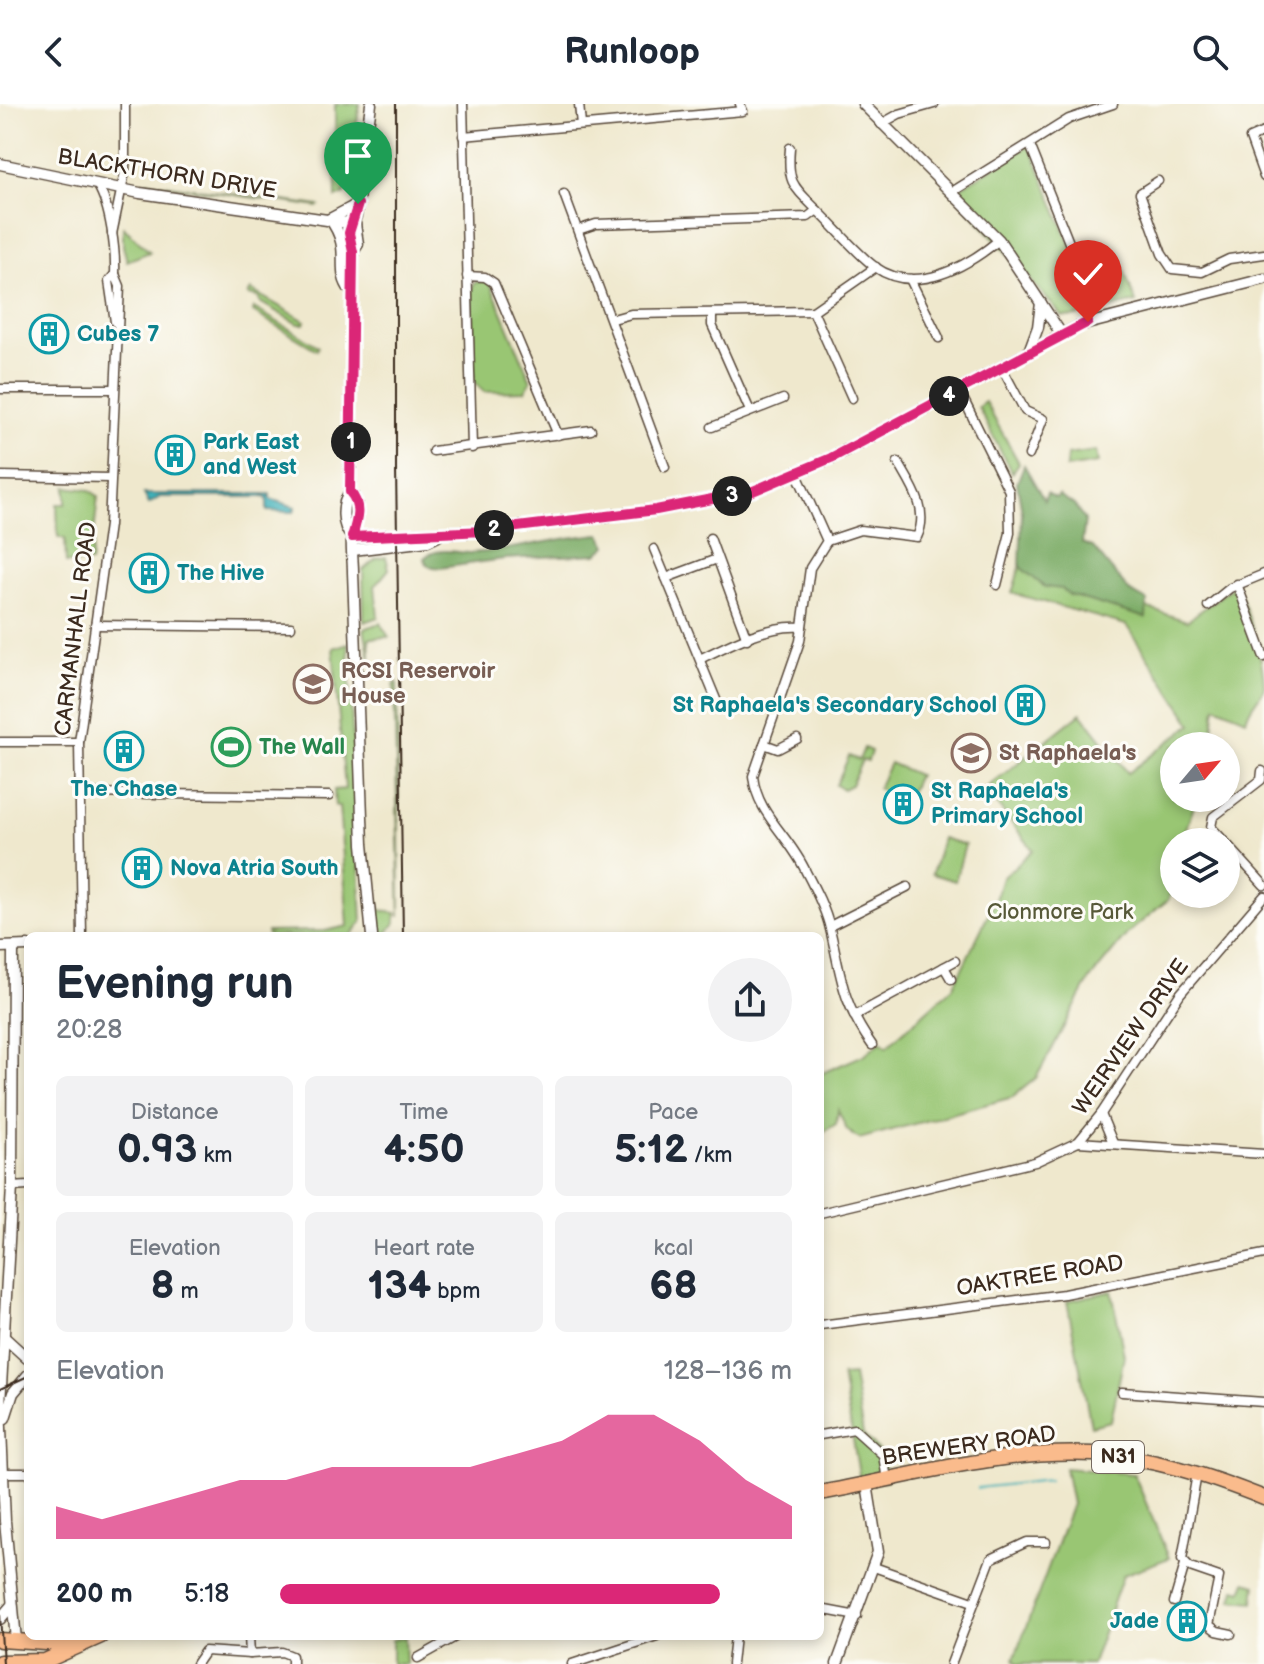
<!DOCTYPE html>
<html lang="en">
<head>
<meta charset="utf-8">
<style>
	body { margin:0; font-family:"Balsamiq Sans",sans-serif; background:#f2f2f3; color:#1f2937; height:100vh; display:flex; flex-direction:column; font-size:30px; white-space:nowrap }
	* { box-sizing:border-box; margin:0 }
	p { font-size:26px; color:#747a83 }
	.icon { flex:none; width:44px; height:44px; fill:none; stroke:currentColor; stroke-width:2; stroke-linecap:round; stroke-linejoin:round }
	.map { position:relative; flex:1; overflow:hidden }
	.side { position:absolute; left:24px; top:828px; width:800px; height:708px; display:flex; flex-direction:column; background:#fff; border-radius:12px; box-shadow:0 4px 12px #0003 }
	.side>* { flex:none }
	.needle { width:52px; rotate:61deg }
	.buttons { position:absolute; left:1160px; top:628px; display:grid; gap:16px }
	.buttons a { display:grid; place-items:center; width:80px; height:80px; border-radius:50%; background:#fff; box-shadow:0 4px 12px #0003; font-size:40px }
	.pin { position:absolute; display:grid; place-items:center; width:68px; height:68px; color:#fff; margin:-82px -34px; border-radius:50% 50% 50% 0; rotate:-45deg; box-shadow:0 0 8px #0007 }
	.pin .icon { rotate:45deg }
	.km { position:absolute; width:40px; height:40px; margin:-20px; border-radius:50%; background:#222; color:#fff; font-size:22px; line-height:40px; text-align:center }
	.round { display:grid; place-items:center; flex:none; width:84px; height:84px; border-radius:42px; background:#f2f2f3 }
	.headline { display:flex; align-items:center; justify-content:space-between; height:136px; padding:0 32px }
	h1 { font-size:44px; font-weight:700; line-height:60px }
	.metrics { display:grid; grid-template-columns:repeat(3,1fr); gap:12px; height:136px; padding:8px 32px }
	.metrics div { display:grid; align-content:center; border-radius:12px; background:#f2f2f3; text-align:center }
	.metrics b { font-size:40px; font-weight:700 }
	.metrics small { font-size:22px; font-weight:400 }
	.metrics p { font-size:22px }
	.chart { height:224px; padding:16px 32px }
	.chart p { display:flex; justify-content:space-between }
	.chart svg { width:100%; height:144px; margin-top:8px; fill:#db2777; opacity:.7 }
	ul { padding:0 32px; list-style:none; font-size:26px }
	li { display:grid; grid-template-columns:128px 96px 1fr; align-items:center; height:60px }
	li i { height:20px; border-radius:10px; background:#db2777 }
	header { display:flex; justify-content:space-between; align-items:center; height:104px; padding:0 32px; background:#fff; font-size:36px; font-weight:700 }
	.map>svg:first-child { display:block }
	.green { fill:#99c673; stroke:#6a7848; stroke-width:2 }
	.forest { fill:#7aab65; stroke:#5a6a42; stroke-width:2 }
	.water { fill:#40b1b9; stroke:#3e6e6c; stroke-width:2 }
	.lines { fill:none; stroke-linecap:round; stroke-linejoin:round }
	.stream { stroke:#40b1b9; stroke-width:2 }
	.minor-casing { stroke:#564638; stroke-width:11 }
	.tertiary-casing { stroke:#564638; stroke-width:13 }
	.trunk-casing { stroke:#564638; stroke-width:17 }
	.minor { stroke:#fff; stroke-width:8 }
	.tertiary { stroke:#fff; stroke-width:10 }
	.trunk { stroke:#fabb8c; stroke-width:14 }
	.tram { stroke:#3b2a1e; stroke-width:2 }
	.route-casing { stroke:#fff; stroke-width:16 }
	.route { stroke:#db2777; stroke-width:10 }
	.labels { text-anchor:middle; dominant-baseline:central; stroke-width:6; stroke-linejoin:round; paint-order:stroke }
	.shield { fill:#fdfcf7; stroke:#75695f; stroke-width:2 }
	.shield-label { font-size:20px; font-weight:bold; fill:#3b2a1e }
	.street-label { font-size:22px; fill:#3b2a1e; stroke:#fdfcf7 }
	.culture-label { font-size:22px; font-weight:bold; fill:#0d838f; stroke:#fdfcf7; text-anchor:start }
	.education-label { font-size:22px; font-weight:bold; fill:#785e54; stroke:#fdfcf7; text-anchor:start }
	.leisure-label { font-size:22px; font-weight:bold; fill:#27864d; stroke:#fdfcf7; text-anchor:start }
	.park-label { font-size:22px; fill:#575938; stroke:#fdfcf7 }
</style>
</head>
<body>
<header><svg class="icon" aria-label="back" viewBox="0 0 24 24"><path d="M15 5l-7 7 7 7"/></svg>Runloop<svg class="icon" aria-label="search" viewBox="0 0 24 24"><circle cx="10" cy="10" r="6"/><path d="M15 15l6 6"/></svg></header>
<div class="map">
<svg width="1264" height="1560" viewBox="0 0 1264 1560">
	<rect width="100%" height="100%" fill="#fdfcf7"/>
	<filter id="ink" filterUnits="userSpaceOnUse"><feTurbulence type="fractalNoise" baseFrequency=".0125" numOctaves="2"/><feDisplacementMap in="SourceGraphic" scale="16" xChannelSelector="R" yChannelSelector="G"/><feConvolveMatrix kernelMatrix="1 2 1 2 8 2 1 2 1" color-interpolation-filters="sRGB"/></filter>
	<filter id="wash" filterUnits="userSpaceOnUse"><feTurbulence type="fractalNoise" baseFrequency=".006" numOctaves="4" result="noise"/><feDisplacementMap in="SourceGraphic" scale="32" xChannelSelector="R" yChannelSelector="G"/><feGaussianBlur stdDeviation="1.8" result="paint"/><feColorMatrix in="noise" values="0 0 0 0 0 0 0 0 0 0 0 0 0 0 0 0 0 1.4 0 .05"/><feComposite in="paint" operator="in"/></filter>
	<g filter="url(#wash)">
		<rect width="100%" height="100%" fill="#efe8cd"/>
		<!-- green -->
		<g class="green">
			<polygon points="335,0 360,0 345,90 336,94"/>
			<polygon points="1030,41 1082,170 1120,156 1136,198 1072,213 1062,212 953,88"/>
			<polygon points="145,78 162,80 319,102 318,103"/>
			<polygon points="123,123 150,148 127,157 123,142"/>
			<polygon points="483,176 490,179 531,277 525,287 484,288 474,278 471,190 474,179"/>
			<polygon points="251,186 305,217 304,220 298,220 260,198 258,193 248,191"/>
			<polygon points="254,204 318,242 317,246 253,208"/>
			<polygon points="985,298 1019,359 1012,369 978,303"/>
			<polygon points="1096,347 1098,359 1066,364 1067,351"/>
			<polygon points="66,383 89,386 98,392 91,458 66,459 65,435 58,433 57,400 66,400"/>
			<polygon points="386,453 389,465 375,482 378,513 364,518 363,466 376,455"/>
			<path d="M 1020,463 L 1187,517 L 1237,480 C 1247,508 1264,553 1264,583 C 1261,593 1250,602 1246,615 L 1216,602 L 1211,642 L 1174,642 L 1174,694 L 1197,694 L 1181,738 L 1174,738 L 1169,795 L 1127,830 L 1090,875 L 1036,974 L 1013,993 L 859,1035 L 847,1026 L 838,1006 L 836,1020 L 820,1030 L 820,970 L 864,951 L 881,937 L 887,942 L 953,883 L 994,799 L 1002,774 L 1033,746 L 985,685 L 1081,609 L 1128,669 L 1192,620 L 1126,521 L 1012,489 Z"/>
			<polygon points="380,519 389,533 369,534 370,554 364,525"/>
			<polygon points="348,539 362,818 351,832 268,832 267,828 325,827 348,822 339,702 335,702 334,686 345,685 333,544"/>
			<polygon points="397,578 400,813 394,581"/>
			<polygon points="864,644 871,647 868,657 862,656 851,681 843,685 836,681 849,652 859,656"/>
			<polygon points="890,659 918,671 907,695 902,692 900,696 878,684"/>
			<polygon points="942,734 965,741 955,777 932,770"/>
			<polygon points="377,793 380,806 396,809 395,819 385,832 379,832"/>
			<polygon points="1112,1187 1124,1252 1111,1317 1091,1322 1067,1197"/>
			<polygon points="853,1271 863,1331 883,1351 887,1376 861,1382 842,1272"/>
			<polygon points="1065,1364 1134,1370 1169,1454 1123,1471 1092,1560 1018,1560 1014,1555 1072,1400"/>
			<polygon points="1246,1478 1256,1481 1254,1498 1232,1496 1235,1485 1242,1487"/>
			<polygon points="405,1533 406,1560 392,1560 392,1536"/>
		</g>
		<!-- forest -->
		<g class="forest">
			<polygon points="1024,361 1044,396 1047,389 1056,394 1059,391 1074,401 1085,416 1082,439 1093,443 1129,487 1147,497 1146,514 1069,491 1062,485 1045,483 1020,463 1022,408 1017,379"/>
			<path d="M 601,430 L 607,442 L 597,450 L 504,455 L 440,464 L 428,462 L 424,454 C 438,442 455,449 471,449 C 515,447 557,433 601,430 Z"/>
		</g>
		<!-- water -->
		<polygon class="water" points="144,390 270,390 270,395 295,403 294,408 267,407 267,394 262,393 160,393 149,400"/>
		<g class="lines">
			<!-- stream -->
			<polyline class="stream" points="978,1384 1049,1376"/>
		</g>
	</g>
	<g filter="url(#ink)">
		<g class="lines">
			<defs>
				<g id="minor">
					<polyline points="463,0 472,344"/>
					<polyline points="579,0 581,21"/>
					<polyline points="881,20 899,10 934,0"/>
					<polyline points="1264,28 1250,34 1264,73"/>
					<polyline points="463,32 743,7 740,0"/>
					<polyline points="1030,41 1080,166"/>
					<polyline points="1158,77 1140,89 1162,150 1172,165 1202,168 1229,155 1264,150"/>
					<path d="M 98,82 C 110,102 116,146 115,170 L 109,177 L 115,218"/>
					<polyline points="952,88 1069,15 1113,0"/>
					<polyline points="564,90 665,363"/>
					<path d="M 817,106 C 836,124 854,147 875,163 C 916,192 966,163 999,136"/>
					<path d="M 578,126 L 596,120 L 808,113 L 817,106 C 793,82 787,79 790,44"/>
					<polyline points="112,130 125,68 125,0"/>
					<polyline points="467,172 485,173 494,179 558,331"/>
					<polyline points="910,175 939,234"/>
					<polyline points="813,207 852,294"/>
					<polyline points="712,209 712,221 750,307"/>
					<polyline points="613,215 631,210 813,207 876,163"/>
					<polyline points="1002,264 1025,307 1043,315 1029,351"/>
					<polyline points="0,285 114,285"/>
					<polyline points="959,286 1009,387 1010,429 997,481"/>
					<polyline points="712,323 783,295"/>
					<polyline points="433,347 591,326"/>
					<path d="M 797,370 L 827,437 L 810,464 L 800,537 L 753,672 C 757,711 790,732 806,768 C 815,785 826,806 830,825 C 842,874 841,897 872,941"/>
					<polyline points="0,372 110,374"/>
					<polyline points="710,434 747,535"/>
					<path d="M 827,437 L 860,426 L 917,433 C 930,406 911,381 898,358"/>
					<polyline points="654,445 720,605"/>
					<polyline points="666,474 717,455"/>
					<polyline points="1237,480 1264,553"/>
					<polyline points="1208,502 1230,484 1264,470"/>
					<polyline points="95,521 291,523"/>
					<path d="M 700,555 C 730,540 769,520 802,523"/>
					<polyline points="0,638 79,638"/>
					<polyline points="764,640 778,645 797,635"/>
					<polyline points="78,689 329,692"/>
					<polyline points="1225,738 1211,723 1213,713 1261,676 1262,667"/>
					<polyline points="1226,739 1264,781"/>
					<polyline points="830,822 907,783"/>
					<polyline points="82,832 79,638 109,421 120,182 115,170"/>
					<polyline points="944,863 951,875"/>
					<polyline points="854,912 955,857"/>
					<polyline points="1101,1010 1113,1039"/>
					<polyline points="1078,1038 1264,1050"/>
					<polyline points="12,1083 28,1082"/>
					<polyline points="820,1109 1035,1058 1078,1038 1101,1010 1180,890 1264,792"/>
					<polyline points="820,1221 1064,1190 1264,1150"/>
					<polyline points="1122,1288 1264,1298"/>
					<polyline points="820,1331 854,1325 883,1351 887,1376"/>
					<polyline points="3,1369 28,1369"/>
					<polyline points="1197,1370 1182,1455 1190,1463 1219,1473 1209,1521 1217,1527 1231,1530"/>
					<polyline points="874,1463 973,1498"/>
					<polyline points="1174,1498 1185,1460"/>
					<polyline points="820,1505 857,1512"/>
					<polyline points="250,1550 282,1548 292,1552 292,1560"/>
					<polyline points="418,1554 457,1532"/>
					<polyline points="196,1560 205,1547 250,1550 249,1532"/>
					<polyline points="572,1560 657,1532"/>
					<polyline points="732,1560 735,1532"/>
					<polyline points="951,1560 991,1455 1027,1438 1046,1438"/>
				</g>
				<g id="tertiary">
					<path d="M 371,0 L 356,112 L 349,129 L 353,148 L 350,388 C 363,402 354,416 352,433 C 351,444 353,457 353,468 L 363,740 L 372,832"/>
					<polyline points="863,0 999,136 1062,231"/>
					<polyline points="0,60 140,89 355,120"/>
					<path d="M 330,115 C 354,147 333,165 351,187"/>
					<polyline points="330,115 358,100"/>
					<polyline points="353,148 358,140 355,120"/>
					<polyline points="1028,250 1038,223 1041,199"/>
					<path d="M 350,388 C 341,400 341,422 352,433"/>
					<polyline points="352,433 485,427 656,406 753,387 831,354 1079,222 1264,175"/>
					<polyline points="353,446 428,437 438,432"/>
					<polyline points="0,843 28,842"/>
					<polyline points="13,843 12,1083 0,1301 5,1417 16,1536"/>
					<polyline points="5,1234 28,1255"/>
					<polyline points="5,1314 13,1289 28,1271"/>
					<polyline points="0,1515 12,1501"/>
					<polyline points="837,1560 878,1448 867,1380"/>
				</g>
				<g id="trunk">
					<path d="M 820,1389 C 908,1373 1002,1345 1093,1350 C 1152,1353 1209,1372 1264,1394"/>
					<polyline points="0,1536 77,1541"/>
					<polyline points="0,1558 45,1557 101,1532"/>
				</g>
			</defs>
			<!-- minor casing -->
			<use href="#minor" class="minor-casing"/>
			<!-- tertiary casing -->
			<use href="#tertiary" class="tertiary-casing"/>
			<!-- trunk casing -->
			<use href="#trunk" class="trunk-casing"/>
			<!-- minor -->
			<use href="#minor" class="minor"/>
			<!-- tertiary -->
			<use href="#tertiary" class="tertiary"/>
			<!-- trunk -->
			<use href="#trunk" class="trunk"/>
			<!-- tram -->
			<g class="tram">
				<polyline points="396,0 396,365 403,832"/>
				<polyline points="0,1285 28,1272"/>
				<polyline points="0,1510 3,1560"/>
			</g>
		</g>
	</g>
	<g class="lines" filter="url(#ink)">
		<defs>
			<path id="route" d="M 358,100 L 349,129 L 353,148 L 350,388 C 362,401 357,417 352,433 L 485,427 L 656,406 L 753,387 L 831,354 L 1088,218"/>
		</defs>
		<!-- route casing -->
		<use href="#route" class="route-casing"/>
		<!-- route -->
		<use href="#route" class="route"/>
	</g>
	<!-- icons -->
	<defs>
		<symbol id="building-ring" viewBox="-11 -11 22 22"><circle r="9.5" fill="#fdfcf7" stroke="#0f9aa8" stroke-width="1.5"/><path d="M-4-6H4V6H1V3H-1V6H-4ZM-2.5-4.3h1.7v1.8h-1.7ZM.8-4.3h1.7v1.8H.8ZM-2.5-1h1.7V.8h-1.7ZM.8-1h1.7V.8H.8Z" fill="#0f9aa8"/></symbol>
		<symbol id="university-ring" viewBox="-11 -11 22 22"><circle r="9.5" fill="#fdfcf7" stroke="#8d6e63" stroke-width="1.5"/><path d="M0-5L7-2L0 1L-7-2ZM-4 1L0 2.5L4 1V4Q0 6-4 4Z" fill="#8d6e63"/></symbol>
		<symbol id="stadium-ring" viewBox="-11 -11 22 22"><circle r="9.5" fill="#fdfcf7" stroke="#2e9e5b" stroke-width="1.5"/><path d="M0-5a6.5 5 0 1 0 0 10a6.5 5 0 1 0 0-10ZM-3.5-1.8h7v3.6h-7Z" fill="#2e9e5b"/></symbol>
		<symbol id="school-ring" viewBox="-11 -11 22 22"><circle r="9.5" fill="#fdfcf7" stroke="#8d6e63" stroke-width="1.5"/><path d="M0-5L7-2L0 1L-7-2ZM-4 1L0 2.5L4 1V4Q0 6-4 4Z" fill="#8d6e63"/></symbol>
	</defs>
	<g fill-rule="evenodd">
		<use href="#building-ring" x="27" y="208" width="44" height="44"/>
		<use href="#building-ring" x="153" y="329" width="44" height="44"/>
		<use href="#building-ring" x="127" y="447" width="44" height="44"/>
		<use href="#university-ring" x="291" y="558" width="44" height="44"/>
		<use href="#building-ring" x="1003" y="579" width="44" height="44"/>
		<use href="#stadium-ring" x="209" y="621" width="44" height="44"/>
		<use href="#building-ring" x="102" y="625" width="44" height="44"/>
		<use href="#school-ring" x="949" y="627" width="44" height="44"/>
		<use href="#building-ring" x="881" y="678" width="44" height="44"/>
		<use href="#building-ring" x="120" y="742" width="44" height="44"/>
		<use href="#building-ring" x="1165" y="1495" width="44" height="44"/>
	</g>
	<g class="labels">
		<!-- shield labels -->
		<rect class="shield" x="1092" y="1337" width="52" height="32" rx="6"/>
		<g class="shield-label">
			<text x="1118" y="1353">N31</text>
		</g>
		<!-- street labels -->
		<g class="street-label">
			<text transform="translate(167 70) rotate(9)">BLACKTHORN DRIVE</text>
			<text transform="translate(76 525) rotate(-83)">CARMANHALL ROAD</text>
			<text transform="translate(1131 933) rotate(-55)">WEIRVIEW DRIVE</text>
			<text transform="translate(1040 1172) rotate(-9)">OAKTREE ROAD</text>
			<text transform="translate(969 1342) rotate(-8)">BREWERY ROAD</text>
		</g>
		<!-- culture labels -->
		<g class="culture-label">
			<text x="77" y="230">Cubes 7</text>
			<text x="203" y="338">Park East<tspan x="203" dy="25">and West</tspan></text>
			<text x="177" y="469">The Hive</text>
			<text x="997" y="601" text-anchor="end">St Raphaela's Secondary School</text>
			<text x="124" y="685" text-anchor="middle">The Chase</text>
			<text x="931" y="687">St Raphaela's<tspan x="931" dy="25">Primary School</tspan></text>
			<text x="170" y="764">Nova Atria South</text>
			<text x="1159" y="1517" text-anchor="end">Jade</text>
		</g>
		<!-- education labels -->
		<g class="education-label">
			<text x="341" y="567">RCSI Reservoir<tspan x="341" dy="25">House</tspan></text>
			<text x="999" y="649">St Raphaela's</text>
		</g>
		<!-- leisure labels -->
		<g class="leisure-label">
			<text x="259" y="643">The Wall</text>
		</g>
		<!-- park labels -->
		<g class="park-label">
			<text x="1060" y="808">Clonmore Park</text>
		</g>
	</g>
</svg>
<div class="buttons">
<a><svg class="needle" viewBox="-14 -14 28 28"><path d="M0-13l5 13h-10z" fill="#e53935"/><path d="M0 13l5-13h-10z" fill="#747a83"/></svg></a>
<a><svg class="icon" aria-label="layers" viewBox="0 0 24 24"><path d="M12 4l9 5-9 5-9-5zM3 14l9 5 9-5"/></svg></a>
</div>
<div class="pin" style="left:358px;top:100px;background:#1e9e55"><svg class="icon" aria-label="arrive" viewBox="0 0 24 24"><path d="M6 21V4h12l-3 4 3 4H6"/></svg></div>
<div class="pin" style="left:1088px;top:218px;background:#d93025"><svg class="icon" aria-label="check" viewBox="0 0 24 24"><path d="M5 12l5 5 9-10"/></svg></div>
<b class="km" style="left:351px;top:338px">1</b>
<b class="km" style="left:494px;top:426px">2</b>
<b class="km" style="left:732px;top:392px">3</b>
<b class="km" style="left:949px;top:292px">4</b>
<section class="side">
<div class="headline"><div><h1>Evening run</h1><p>20:28</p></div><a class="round"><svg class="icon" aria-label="share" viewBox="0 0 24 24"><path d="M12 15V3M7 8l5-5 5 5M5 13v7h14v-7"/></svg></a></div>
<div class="metrics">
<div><p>Distance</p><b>0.93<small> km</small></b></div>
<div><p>Time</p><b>4:50</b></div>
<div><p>Pace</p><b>5:12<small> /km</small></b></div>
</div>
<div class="metrics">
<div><p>Elevation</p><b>8<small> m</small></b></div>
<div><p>Heart rate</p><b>134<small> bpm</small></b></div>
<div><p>kcal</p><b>68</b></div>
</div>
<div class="chart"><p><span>Elevation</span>128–136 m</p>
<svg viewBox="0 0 160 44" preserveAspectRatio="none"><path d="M0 44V34L10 38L20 34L30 30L40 26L50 26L60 22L70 22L80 22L90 22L100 18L110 14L120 6L130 6L140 14L150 26L160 34V44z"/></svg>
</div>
<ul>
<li><b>200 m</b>5:18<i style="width:86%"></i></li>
</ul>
</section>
</div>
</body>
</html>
